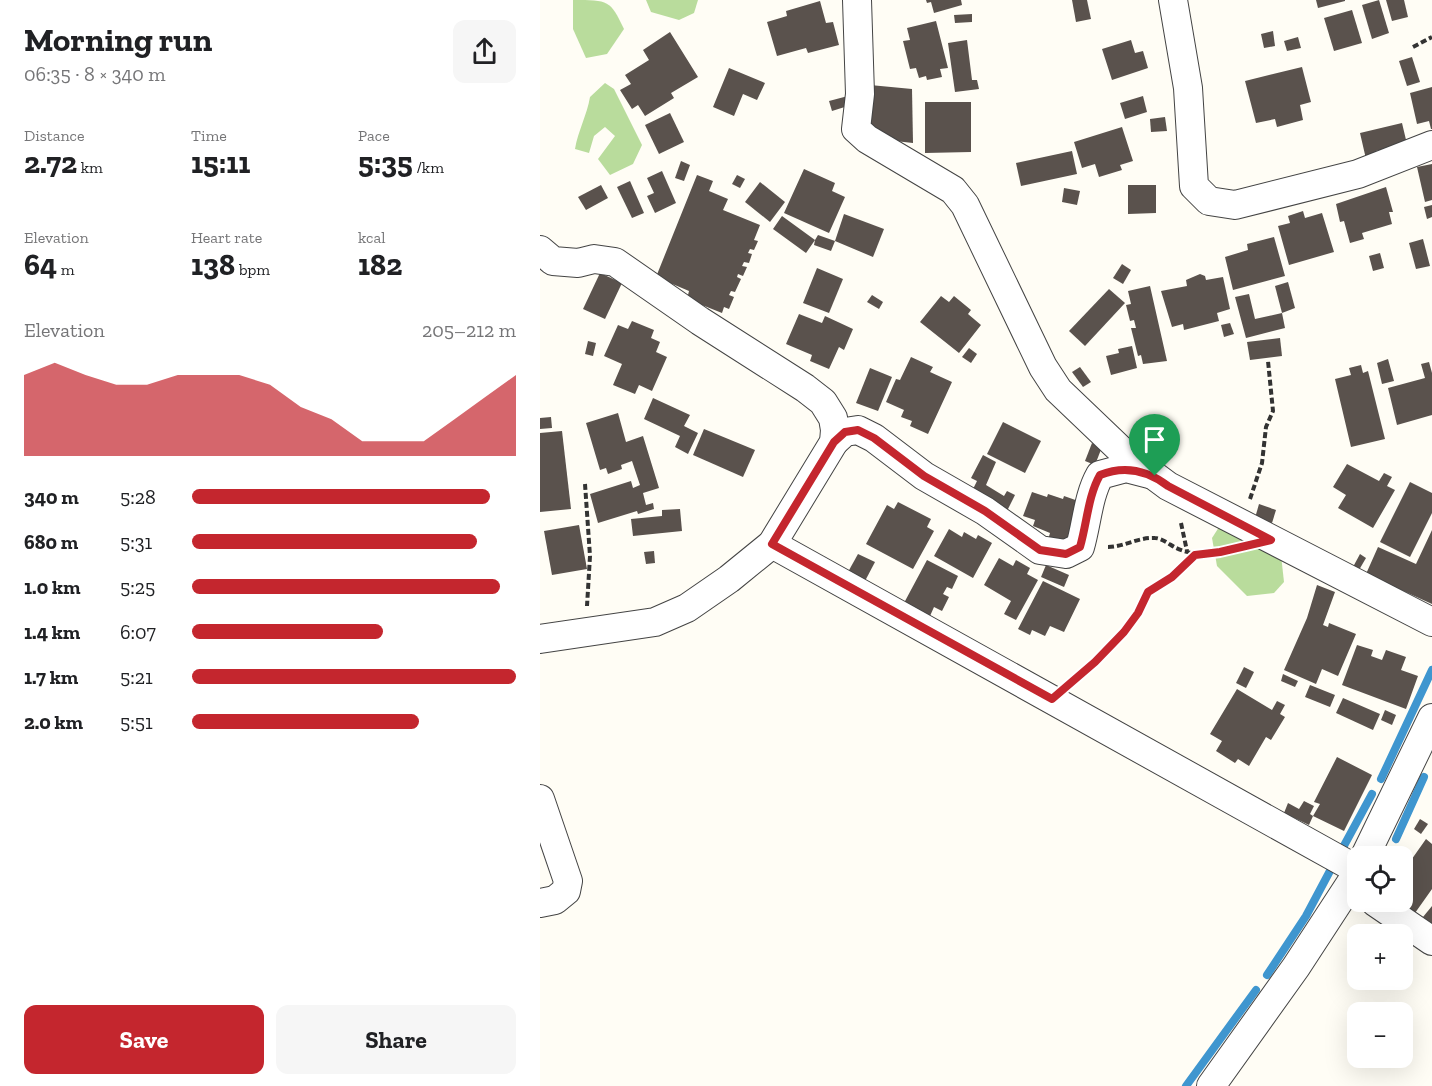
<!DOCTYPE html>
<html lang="en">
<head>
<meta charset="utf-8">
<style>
	body { margin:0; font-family:"Zilla Slab",serif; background:#f6f6f6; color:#202124; height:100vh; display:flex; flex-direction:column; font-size:22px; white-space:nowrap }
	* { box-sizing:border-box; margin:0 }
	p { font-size:20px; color:#757577 }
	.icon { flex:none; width:33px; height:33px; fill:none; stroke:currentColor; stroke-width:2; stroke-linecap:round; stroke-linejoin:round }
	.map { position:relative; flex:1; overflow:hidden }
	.side { display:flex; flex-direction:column; background:#fff; width:540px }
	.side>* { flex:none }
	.tools { position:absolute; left:807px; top:846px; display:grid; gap:12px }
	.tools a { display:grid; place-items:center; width:66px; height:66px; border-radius:12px; background:#fff; box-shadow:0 6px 24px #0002; font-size:30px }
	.pin { position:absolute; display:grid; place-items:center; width:51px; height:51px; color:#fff; margin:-62px -26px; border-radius:50% 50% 50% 0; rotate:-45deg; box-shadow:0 0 6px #0007 }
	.pin .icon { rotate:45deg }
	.round { display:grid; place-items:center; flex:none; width:63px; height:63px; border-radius:12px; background:#f6f6f6 }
	.overview { display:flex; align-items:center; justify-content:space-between; height:102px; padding:0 24px }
	h1 { font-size:33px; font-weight:700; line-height:45px }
	.stats { display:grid; grid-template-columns:repeat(3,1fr); gap:9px; height:102px; padding:6px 24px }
	.stats div { display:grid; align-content:center }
	.stats b { font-size:30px; font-weight:700 }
	.stats small { font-size:16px; font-weight:400 }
	.stats p { font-size:16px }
	.chart { height:168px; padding:12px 24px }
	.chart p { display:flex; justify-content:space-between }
	.chart svg { width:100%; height:108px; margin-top:6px; fill:#c4262e; opacity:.7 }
	.primary-button { display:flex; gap:12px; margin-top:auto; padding:12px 24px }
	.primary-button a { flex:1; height:69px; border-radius:12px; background:#c4262e; color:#fff; font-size:24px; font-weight:700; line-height:69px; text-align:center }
	.primary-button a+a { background:#f6f6f6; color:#202124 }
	ul { padding:0 24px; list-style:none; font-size:20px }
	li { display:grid; grid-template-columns:96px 72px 1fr; align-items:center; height:45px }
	li i { height:15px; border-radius:8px; background:#c4262e }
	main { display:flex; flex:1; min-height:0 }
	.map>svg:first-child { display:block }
	.forest { fill:#b9dc9c }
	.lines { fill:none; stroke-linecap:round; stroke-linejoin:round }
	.stream { stroke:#3f96cf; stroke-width:8 }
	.building { fill:#5a524d }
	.minor-casing { stroke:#444; stroke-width:30 }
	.path { stroke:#333; stroke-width:4; stroke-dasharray:6 3; stroke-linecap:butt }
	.minor { stroke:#fff; stroke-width:28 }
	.route-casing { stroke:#fff; stroke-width:12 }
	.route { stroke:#c4262e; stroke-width:8 }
</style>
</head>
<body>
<main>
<section class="side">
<div class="overview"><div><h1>Morning run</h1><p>06:35 · 8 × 340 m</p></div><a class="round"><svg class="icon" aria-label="share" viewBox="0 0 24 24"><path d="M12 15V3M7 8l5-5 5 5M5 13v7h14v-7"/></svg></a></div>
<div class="stats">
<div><p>Distance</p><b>2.72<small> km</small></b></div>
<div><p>Time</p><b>15:11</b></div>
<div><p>Pace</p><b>5:35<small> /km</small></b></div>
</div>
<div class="stats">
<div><p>Elevation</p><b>64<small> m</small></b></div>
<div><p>Heart rate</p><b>138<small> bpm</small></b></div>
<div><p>kcal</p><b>182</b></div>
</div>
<div class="chart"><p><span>Elevation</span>205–212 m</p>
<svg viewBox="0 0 160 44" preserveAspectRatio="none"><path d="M0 44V11L10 6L20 11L30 15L40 15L50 11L60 11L70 11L80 15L90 24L100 29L110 38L120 38L130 38L140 29L150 20L160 11V44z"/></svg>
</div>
<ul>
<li><b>340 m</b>5:28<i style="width:92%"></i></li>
<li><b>680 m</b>5:31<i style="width:88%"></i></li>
<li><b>1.0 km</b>5:25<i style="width:95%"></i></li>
<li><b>1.4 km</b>6:07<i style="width:59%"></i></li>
<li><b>1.7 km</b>5:21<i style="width:100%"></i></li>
<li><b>2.0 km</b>5:51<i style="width:70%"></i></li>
</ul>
<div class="primary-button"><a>Save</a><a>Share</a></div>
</section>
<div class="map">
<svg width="892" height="1086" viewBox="0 0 892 1086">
	<rect width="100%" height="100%" fill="#fffdf5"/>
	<!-- forest -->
	<g class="forest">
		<path d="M 33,0 C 69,0 70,0 84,29 L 67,54 L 46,58 L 33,29 Z"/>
		<polygon points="106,0 158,0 154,13 139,20 111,12"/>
		<path d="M 65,83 L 74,89 L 102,145 L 93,164 L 70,175 L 58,159 L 75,136 L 65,127 L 54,136 L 49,153 L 35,149 C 38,131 47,115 50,97 Z"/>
		<polygon points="681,524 741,555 744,582 734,593 707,596 677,566 672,538"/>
	</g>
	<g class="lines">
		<!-- stream -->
		<g class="stream">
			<polyline points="841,779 892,670"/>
			<polyline points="856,839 884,777"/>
			<polyline points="800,853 832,794"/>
			<polyline points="727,975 766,916 791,869"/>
			<polyline points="646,1086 716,990"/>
		</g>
	</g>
	<!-- building -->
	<g class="building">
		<polygon points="386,0 421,0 422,5 394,13 391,2 387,3"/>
		<polygon points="532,0 547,0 551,19 536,22"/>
		<polygon points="776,0 805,0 805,1 778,8"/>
		<polygon points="839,0 849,33 832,39 822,5"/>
		<polygon points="846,0 864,0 868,17 852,21"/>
		<polygon points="280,1 286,23 293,22 299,45 268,53 266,48 237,56 227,22 247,16 246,11"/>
		<polygon points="812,10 822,43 794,51 784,18"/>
		<polygon points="432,14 432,22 415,23 414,15"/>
		<polygon points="396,21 408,68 400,69 402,77 387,80 386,76 379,78 376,68 370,69 363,41 370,40 367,28"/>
		<polygon points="733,31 735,46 724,48 721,34"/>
		<polygon points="130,32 158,77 131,93 134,98 105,116 98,105 92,109 80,90 91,84 85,75 109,60 103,50"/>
		<polygon points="758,37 761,48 747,51 744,41"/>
		<polygon points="427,40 432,80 437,80 439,89 415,92 408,43"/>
		<polygon points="591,40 595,53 603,51 608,68 572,80 562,49"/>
		<polygon points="872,57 880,82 867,86 859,61"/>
		<polygon points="762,67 771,102 760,105 763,120 737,127 735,119 716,123 705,81"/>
		<polygon points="189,68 225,83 217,100 203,94 194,116 173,107"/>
		<polygon points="330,85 372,89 373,143 337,139 329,132"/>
		<polygon points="892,87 892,129 891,129 889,121 877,124 870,93"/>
		<polygon points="308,96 311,105 292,111 289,101"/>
		<polygon points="603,96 607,112 585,119 580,103"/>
		<polygon points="385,102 431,102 431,152 385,153"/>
		<polygon points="130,113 144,142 119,154 105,125"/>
		<polygon points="625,117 627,131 611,132 610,119"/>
		<polygon points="862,123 867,144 836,151 837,157 826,159 820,133"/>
		<polygon points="582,127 593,161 580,165 582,170 559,177 555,164 542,168 534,142"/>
		<polygon points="532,151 537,174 481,186 476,163"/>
		<polygon points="141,161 150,165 144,181 135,178"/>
		<polygon points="892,164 892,200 885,202 877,167"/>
		<polygon points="264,169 295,183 292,191 305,197 289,233 244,213"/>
		<polygon points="122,171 136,203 115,213 107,196 114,193 107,178"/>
		<polygon points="157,175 173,181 169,191 188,199 183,210 220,225 214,240 218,241 214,250 210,249 208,253 212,254 209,263 204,262 202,266 207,267 203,276 198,274 197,277 201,279 195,292 191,291 189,295 194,297 189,309 184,307 182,313 147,299 149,291 116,277"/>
		<polygon points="197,175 205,179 200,188 192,184"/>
		<polygon points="90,181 104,213 92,218 77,187"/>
		<polygon points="220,182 245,202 230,222 205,202"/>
		<polygon points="61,185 68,198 46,210 38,197"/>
		<polygon points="588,185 616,185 616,213 588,214"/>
		<polygon points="846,187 853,212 849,212 852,224 822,233 824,239 810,243 804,221 800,222 796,204"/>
		<polygon points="524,188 540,191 537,205 522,202"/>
		<polygon points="892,205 892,217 887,219 884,207"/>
		<polygon points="763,211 765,218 782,213 794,252 749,265 738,226 750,223 748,216"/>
		<polygon points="304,214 344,229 333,257 295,241"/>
		<polygon points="242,216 275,240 278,235 295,241 291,251 274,245 275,240 266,253 233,229"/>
		<polygon points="734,237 745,276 693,290 685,257 708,250 707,244"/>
		<polygon points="883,239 890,266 876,269 869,243"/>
		<polygon points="840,253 844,268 833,271 829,256"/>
		<polygon points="582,264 591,270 583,284 573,278"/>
		<polygon points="277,268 303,279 289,313 263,303"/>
		<polygon points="60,273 82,283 65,319 43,309"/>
		<polygon points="660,274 665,276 666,280 683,277 690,309 677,313 679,321 644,330 643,324 632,327 621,291 647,286 646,280"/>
		<polygon points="748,282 755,308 742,313 735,286"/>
		<polygon points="610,286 627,361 603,364 601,355 598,356 591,328 596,328 594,320 590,321 586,305 591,304 588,291"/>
		<polygon points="569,289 585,303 545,346 529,331"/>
		<polygon points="709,294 715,319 742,313 745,328 706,338 695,297"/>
		<polygon points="332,295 343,302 339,309 327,302"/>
		<polygon points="401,296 409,302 414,296 431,310 428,314 441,325 419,353 380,322"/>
		<polygon points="259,314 282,323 285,316 313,329 304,350 299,347 289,369 270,361 272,355 246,344"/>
		<polygon points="92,321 114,330 111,338 120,342 116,352 127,357 112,391 99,385 95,394 73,385 82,364 64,356 78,325 88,329"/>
		<polygon points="690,323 694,334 684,337 681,325"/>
		<polygon points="740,338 742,356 710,360 707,342"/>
		<polygon points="48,341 56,343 53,356 45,354"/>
		<polygon points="592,346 597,368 571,375 566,356 579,353 578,349"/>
		<polygon points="429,348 437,354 431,363 422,357"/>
		<polygon points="371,357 393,367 390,372 412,382 388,434 370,426 372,421 361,417 364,410 346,402 356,379 360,380"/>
		<polygon points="848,359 854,381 842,384 837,363"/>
		<polygon points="889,362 892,373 892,415 857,425 848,388 885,378 881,364"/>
		<polygon points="821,365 823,373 828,371 845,439 811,447 795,379 811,375 809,368"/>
		<polygon points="540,367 551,382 543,387 532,372"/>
		<polygon points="330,368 352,377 338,411 316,403"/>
		<polygon points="113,398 150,415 144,426 158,433 148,454 135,447 140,436 104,419"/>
		<polygon points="78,413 86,442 103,436 119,488 103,493 106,505 113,503 114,509 98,514 97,511 58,523 50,494 91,481 93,488 100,485 92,461 81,465 82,469 68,474 66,468 60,470 46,423"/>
		<polygon points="11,417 12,428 0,429 0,418"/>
		<polygon points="463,422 501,441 485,473 447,454"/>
		<polygon points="164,429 215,450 203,477 153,455"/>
		<polygon points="22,431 31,509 0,512 0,433"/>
		<polygon points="552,443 562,447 555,465 545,461"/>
		<polygon points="443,455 456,462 446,485 464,496 467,491 475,495 467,511 431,493 437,481 431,478"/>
		<polygon points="807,464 839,481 844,473 852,477 847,486 855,490 833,528 798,508 806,495 793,487"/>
		<polygon points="870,482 892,493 892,513 870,557 840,542"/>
		<polygon points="492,492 507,497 508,494 523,499 524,496 544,503 527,547 508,540 510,533 493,526 495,520 483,516"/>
		<polygon points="358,502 391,519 387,527 394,531 373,569 326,544 347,505 354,509"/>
		<polygon points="719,504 736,510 732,523 715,518"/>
		<polygon points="140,509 142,531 93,536 91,519 122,516 122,510"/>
		<polygon points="39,525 47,569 12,575 4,531"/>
		<polygon points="409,529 422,537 424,532 436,539 438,535 452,543 433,578 394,556"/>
		<polygon points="892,530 892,604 826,574 838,547 876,564"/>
		<polygon points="114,551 115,563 106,564 104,552"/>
		<polygon points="318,554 335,562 325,581 308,572"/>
		<polygon points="820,554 826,558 819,570 813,567"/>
		<polygon points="459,558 473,566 476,560 490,568 487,574 498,580 476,620 464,614 471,601 444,585"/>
		<polygon points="387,560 418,576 412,589 407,587 403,594 409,597 402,611 394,607 390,616 364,603"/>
		<polygon points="506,565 529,575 524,587 501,577"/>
		<polygon points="503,581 540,599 524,632 510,626 505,636 492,630 490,635 478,629"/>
		<polygon points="777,585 795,592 783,625 788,627 789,623 816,634 798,676 782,669 776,684 744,670 767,618"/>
		<polygon points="817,645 833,650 831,656 842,660 846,650 866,657 861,670 878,676 866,709 802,685"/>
		<polygon points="704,667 714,672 706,688 696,683"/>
		<polygon points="743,674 758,681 755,687 741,681"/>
		<polygon points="770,685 795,695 790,707 765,697"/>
		<polygon points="697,689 732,710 737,701 745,705 740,714 745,717 731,740 726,737 709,766 698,759 695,763 676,751 682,741 670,734"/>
		<polygon points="803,698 840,714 833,730 796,713"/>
		<polygon points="845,710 856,715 852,725 841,720"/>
		<polygon points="797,757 832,775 804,831 773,816 780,804 774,802"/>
		<polygon points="764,801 774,806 770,814 773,816 769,825 744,813 748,803 759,809"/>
		<polygon points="880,819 888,824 881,834 874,829"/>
		<polygon points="886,839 892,844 892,889 875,913 858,902 862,902 862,873"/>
		<polygon points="892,906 892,924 883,917"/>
	</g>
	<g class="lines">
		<defs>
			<g id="minor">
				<polyline points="317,0 320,94 316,129 327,139 413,190 425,205 503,367 518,390 585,454 628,486 892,622"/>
				<polyline points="633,0 648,88 654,186 669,201 695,205 818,174 892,145"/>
				<polyline points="0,250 13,261 38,263 54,259 75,262 160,321 265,388 283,402 293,418 295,430 294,442 232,544 189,579 147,608 115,622 0,639"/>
				<path d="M 294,442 L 305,432 L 318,430 L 334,438 L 384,476 L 445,511 L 500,550 L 526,554 L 540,547 C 547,523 548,496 560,475 L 586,468 L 613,475"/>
				<polyline points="232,544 818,870"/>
				<polyline points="0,799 28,881 26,891 15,900 0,903"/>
				<polyline points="825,856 892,718"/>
				<polyline points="835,902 892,941"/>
				<polyline points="671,1086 756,967 818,872"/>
			</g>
		</defs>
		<!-- minor casing -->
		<use href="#minor" class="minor-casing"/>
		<!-- path -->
		<g class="path">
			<polyline points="873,47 892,37"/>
			<polyline points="45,484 50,556 47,606"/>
			<polyline points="710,499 722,463 726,427 733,411 728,361"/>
			<polyline points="641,523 647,551"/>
			<path d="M 568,547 C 584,547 598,537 615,538 C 622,538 630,545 636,548 C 656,557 672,555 692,549"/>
			<polyline points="532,682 555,662 584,632 598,613 608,592 632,577 655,555"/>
		</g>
		<!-- minor -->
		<use href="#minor" class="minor"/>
	</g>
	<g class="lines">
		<defs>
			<path id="route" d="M 318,430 L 334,438 L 384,476 L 445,511 L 500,550 L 526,554 L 540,547 C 547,523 548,496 560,475 C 585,465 607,470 628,486 L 731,540 L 680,552 L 655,555 L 632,577 L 608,592 L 598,613 L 584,632 L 555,662 L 512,699 L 232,544 L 294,442 L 305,432 Z"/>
		</defs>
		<!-- route casing -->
		<use href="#route" class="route-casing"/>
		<!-- route -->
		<use href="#route" class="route"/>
	</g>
</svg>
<div class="tools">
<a><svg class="icon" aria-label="locate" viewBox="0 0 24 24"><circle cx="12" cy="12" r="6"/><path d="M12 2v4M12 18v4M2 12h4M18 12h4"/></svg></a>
<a>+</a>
<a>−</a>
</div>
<div class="pin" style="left:615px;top:476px;background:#1e9e55"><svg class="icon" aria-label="arrive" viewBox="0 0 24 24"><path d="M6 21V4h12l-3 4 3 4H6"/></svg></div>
</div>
</main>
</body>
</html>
